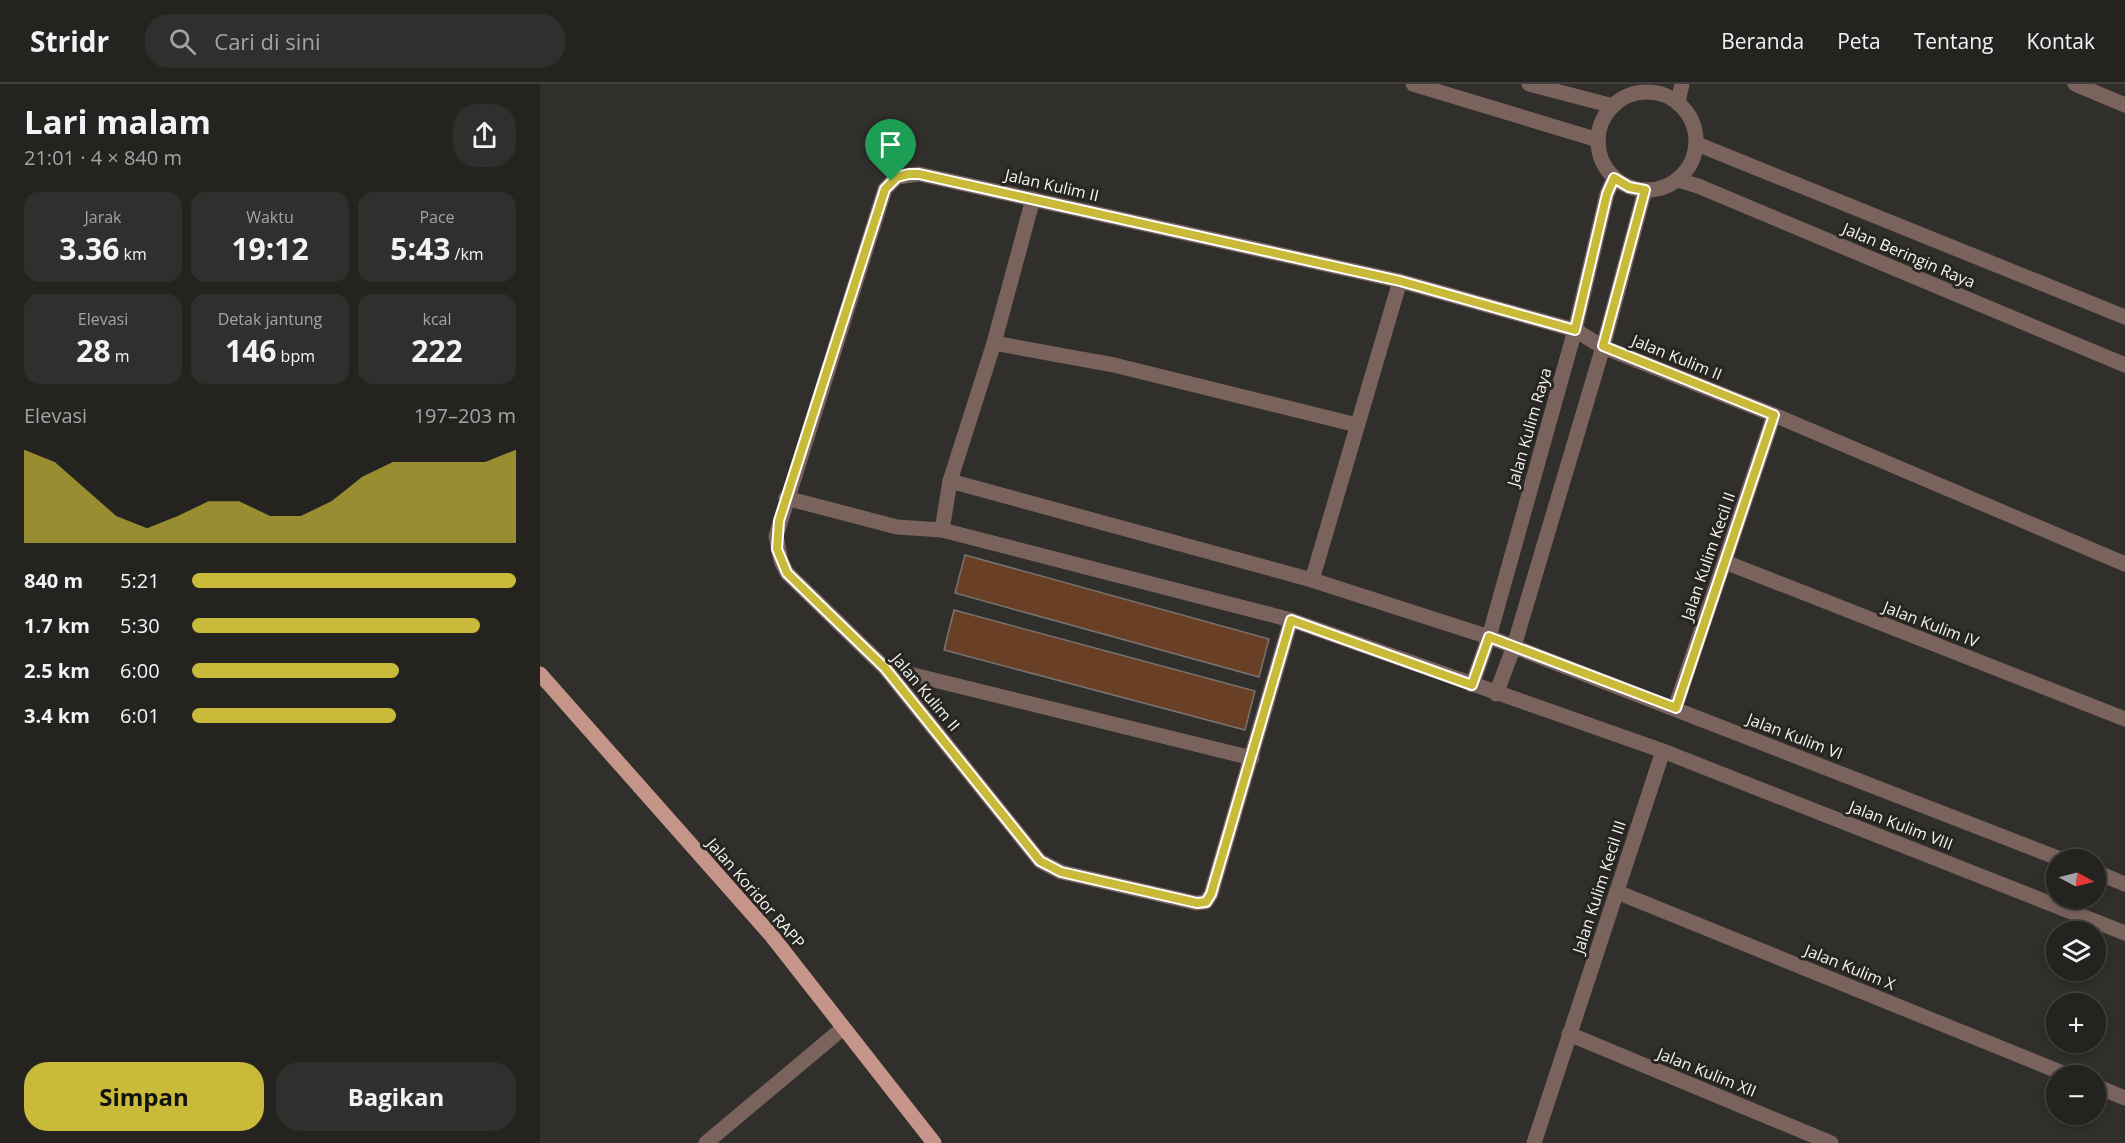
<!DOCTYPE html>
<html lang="id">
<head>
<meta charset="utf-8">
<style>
	body { margin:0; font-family:"Open Sans",sans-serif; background:#312f2d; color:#f1f3f6; height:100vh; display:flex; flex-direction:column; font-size:22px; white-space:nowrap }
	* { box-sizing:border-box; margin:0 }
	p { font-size:20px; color:#a3a4a5 }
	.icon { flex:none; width:33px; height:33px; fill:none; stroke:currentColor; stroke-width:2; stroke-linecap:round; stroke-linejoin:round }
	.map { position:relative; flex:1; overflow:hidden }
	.sheet { display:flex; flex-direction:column; background:#252320; width:540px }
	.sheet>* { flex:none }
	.needle { width:39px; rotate:97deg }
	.fabs { position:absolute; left:1506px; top:765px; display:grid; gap:12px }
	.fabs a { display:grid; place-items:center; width:60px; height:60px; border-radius:50%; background:#252320; box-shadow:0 3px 9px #0003,0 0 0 2px #42403e; font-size:30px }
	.pin { position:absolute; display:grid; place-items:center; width:51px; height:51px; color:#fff; margin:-62px -26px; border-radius:50% 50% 50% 0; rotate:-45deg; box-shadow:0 0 6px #0007 }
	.pin .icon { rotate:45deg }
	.round { display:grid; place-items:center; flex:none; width:63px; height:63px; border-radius:24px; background:#312f2d }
	.summary { display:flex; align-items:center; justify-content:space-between; height:102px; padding:0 24px }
	h1 { font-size:33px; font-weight:700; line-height:45px }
	.metrics { display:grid; grid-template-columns:repeat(3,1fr); gap:9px; height:102px; padding:6px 24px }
	.metrics div { display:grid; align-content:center; border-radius:15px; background:#312f2d; text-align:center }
	.metrics b { font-size:30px; font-weight:700 }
	.metrics small { font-size:16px; font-weight:400 }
	.metrics p { font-size:16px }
	.chart { height:168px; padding:12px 24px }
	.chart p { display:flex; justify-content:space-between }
	.chart svg { width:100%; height:108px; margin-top:6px; fill:#caba3a; opacity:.7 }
	.action { display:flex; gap:12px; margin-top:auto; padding:12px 24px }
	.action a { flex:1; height:69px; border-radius:24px; background:#caba3a; color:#111; font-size:24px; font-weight:700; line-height:69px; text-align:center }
	.action a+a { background:#312f2d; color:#f1f3f6 }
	ul { padding:0 24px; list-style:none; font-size:20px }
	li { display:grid; grid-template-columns:96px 72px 1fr; align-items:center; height:45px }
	li i { height:15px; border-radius:8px; background:#caba3a }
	header { display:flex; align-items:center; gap:36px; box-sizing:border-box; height:84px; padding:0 30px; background:#252320; border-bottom:2px solid #42403e }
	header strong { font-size:28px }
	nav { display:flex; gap:33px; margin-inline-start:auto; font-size:21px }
	.search { width:420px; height:54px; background:#312f2d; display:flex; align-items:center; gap:15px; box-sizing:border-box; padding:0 21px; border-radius:24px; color:#a3a4a5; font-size:22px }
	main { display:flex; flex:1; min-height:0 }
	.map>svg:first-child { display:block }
	.building { fill:#693f25; stroke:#787370; stroke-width:1.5 }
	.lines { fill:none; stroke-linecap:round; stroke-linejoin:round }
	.minor { stroke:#7a635d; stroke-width:15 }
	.major { stroke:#c59589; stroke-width:15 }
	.route-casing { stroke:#fff; stroke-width:12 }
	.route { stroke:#caba3a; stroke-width:8 }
	.labels { text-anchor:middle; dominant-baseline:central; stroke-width:6; stroke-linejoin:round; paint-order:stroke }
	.street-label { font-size:16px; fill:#f4f3f0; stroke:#272521 }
</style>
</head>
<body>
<header>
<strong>Stridr</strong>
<div class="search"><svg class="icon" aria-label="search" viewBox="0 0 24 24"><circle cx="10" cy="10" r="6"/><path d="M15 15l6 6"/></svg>Cari di sini</div>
<nav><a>Beranda</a><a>Peta</a><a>Tentang</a><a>Kontak</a></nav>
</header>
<main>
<section class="sheet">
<div class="summary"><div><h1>Lari malam</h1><p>21:01 · 4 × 840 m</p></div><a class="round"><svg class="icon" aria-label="share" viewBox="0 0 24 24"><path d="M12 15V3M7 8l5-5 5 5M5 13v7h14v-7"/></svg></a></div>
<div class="metrics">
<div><p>Jarak</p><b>3.36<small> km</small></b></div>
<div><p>Waktu</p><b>19:12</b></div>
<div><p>Pace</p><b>5:43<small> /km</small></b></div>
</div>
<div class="metrics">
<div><p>Elevasi</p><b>28<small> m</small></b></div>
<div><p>Detak jantung</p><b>146<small> bpm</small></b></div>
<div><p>kcal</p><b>222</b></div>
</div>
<div class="chart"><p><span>Elevasi</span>197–203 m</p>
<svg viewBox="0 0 160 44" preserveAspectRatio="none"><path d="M0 44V6L10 11L20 22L30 33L40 38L50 33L60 27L70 27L80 33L90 33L100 27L110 17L120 11L130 11L140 11L150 11L160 6V44z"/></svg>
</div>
<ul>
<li><b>840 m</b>5:21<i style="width:100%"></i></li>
<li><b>1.7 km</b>5:30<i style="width:89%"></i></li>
<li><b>2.5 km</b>6:00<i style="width:64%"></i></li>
<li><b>3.4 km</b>6:01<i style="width:63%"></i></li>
</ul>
<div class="action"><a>Simpan</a><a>Bagikan</a></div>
</section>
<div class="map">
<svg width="1585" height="1059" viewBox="0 0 1585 1059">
	<rect width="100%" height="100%" fill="#312f2b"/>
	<!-- building -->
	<g class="building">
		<polygon points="425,471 729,555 719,593 415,509"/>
		<polygon points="414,526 715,607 705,646 404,566"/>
	</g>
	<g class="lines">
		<!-- minor -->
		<g class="minor">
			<polyline points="873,0 1058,56"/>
			<polyline points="989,0 1073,22"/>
			<polyline points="1535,0 1585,21"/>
			<circle cx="1107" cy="57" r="49"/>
			<polyline points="1138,18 1142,0"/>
			<polyline points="1157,60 1585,233"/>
			<polyline points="1138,96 1158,102 1585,281"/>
			<polyline points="454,259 574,281 817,341"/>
			<polyline points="410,397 772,496 949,553 1523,776"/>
			<polyline points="246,414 357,443 402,446 410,397 454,259 493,115"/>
			<polyline points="402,446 751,536"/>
			<polyline points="1185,478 1585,635"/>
			<polyline points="1585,480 1234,331 1063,263 1035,246 860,197 379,90 357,93 345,105 236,452 241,477 247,489 345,584 500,777 521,788 656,819 666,818 671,810 751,536 1123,667 1585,849"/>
			<polyline points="772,496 860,197"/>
			<polyline points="345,584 712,674"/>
			<polyline points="932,601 949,553 1035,246 1067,110 1074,94"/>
			<polyline points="956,610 974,562 1063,263 1105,106"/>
			<polyline points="1135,624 1234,331"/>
			<polyline points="1556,788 1585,800"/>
			<polyline points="1077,808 1530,992"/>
			<polyline points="1029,950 1291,1059"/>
			<polyline points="1556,1002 1585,1014"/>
			<polyline points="166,1059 303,944"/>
			<polyline points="994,1059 1123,667"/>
		</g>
		<!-- major -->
		<polyline class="major" points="0,590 231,851 394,1059"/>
	</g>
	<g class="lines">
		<defs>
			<polygon id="route" points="369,90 379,90 860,197 1035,246 1067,110 1074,94 1089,103 1105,106 1063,262 1234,331 1136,624 949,553 932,601 751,536 671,810 666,818 657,819 521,788 500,777 345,584 247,489 237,465 239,437 345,105 357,93"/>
		</defs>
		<!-- route casing -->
		<use href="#route" class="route-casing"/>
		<!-- route -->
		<use href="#route" class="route"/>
	</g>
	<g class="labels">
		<!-- street labels -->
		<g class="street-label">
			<text transform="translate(512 101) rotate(13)">Jalan Kulim II</text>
			<text transform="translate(1369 171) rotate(23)">Jalan Beringin Raya</text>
			<text transform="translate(1137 273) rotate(22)">Jalan Kulim II</text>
			<text transform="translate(989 343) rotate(-74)">Jalan Kulim Raya</text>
			<text transform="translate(1168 472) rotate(-71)">Jalan Kulim Kecil II</text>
			<text transform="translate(1391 540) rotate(21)">Jalan Kulim IV</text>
			<text transform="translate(386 608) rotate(50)">Jalan Kulim II</text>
			<text transform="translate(1255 652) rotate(21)">Jalan Kulim VI</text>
			<text transform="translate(1361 741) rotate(21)">Jalan Kulim VIII</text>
			<text transform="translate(1059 803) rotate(-72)">Jalan Kulim Kecil III</text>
			<text transform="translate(216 809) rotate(49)">Jalan Koridor RAPP</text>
			<text transform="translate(1310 883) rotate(22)">Jalan Kulim X</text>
			<text transform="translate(1167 988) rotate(22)">Jalan Kulim XII</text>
		</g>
	</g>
</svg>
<div class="fabs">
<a><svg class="needle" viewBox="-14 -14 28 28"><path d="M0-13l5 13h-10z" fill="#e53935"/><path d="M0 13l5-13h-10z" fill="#a3a4a5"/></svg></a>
<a><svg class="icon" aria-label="layers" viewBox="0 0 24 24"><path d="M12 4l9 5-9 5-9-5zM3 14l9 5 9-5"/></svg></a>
<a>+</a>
<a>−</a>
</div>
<div class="pin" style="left:351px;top:97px;background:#1e9e55"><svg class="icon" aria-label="arrive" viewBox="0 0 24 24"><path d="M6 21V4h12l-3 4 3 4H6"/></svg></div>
</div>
</main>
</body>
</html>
